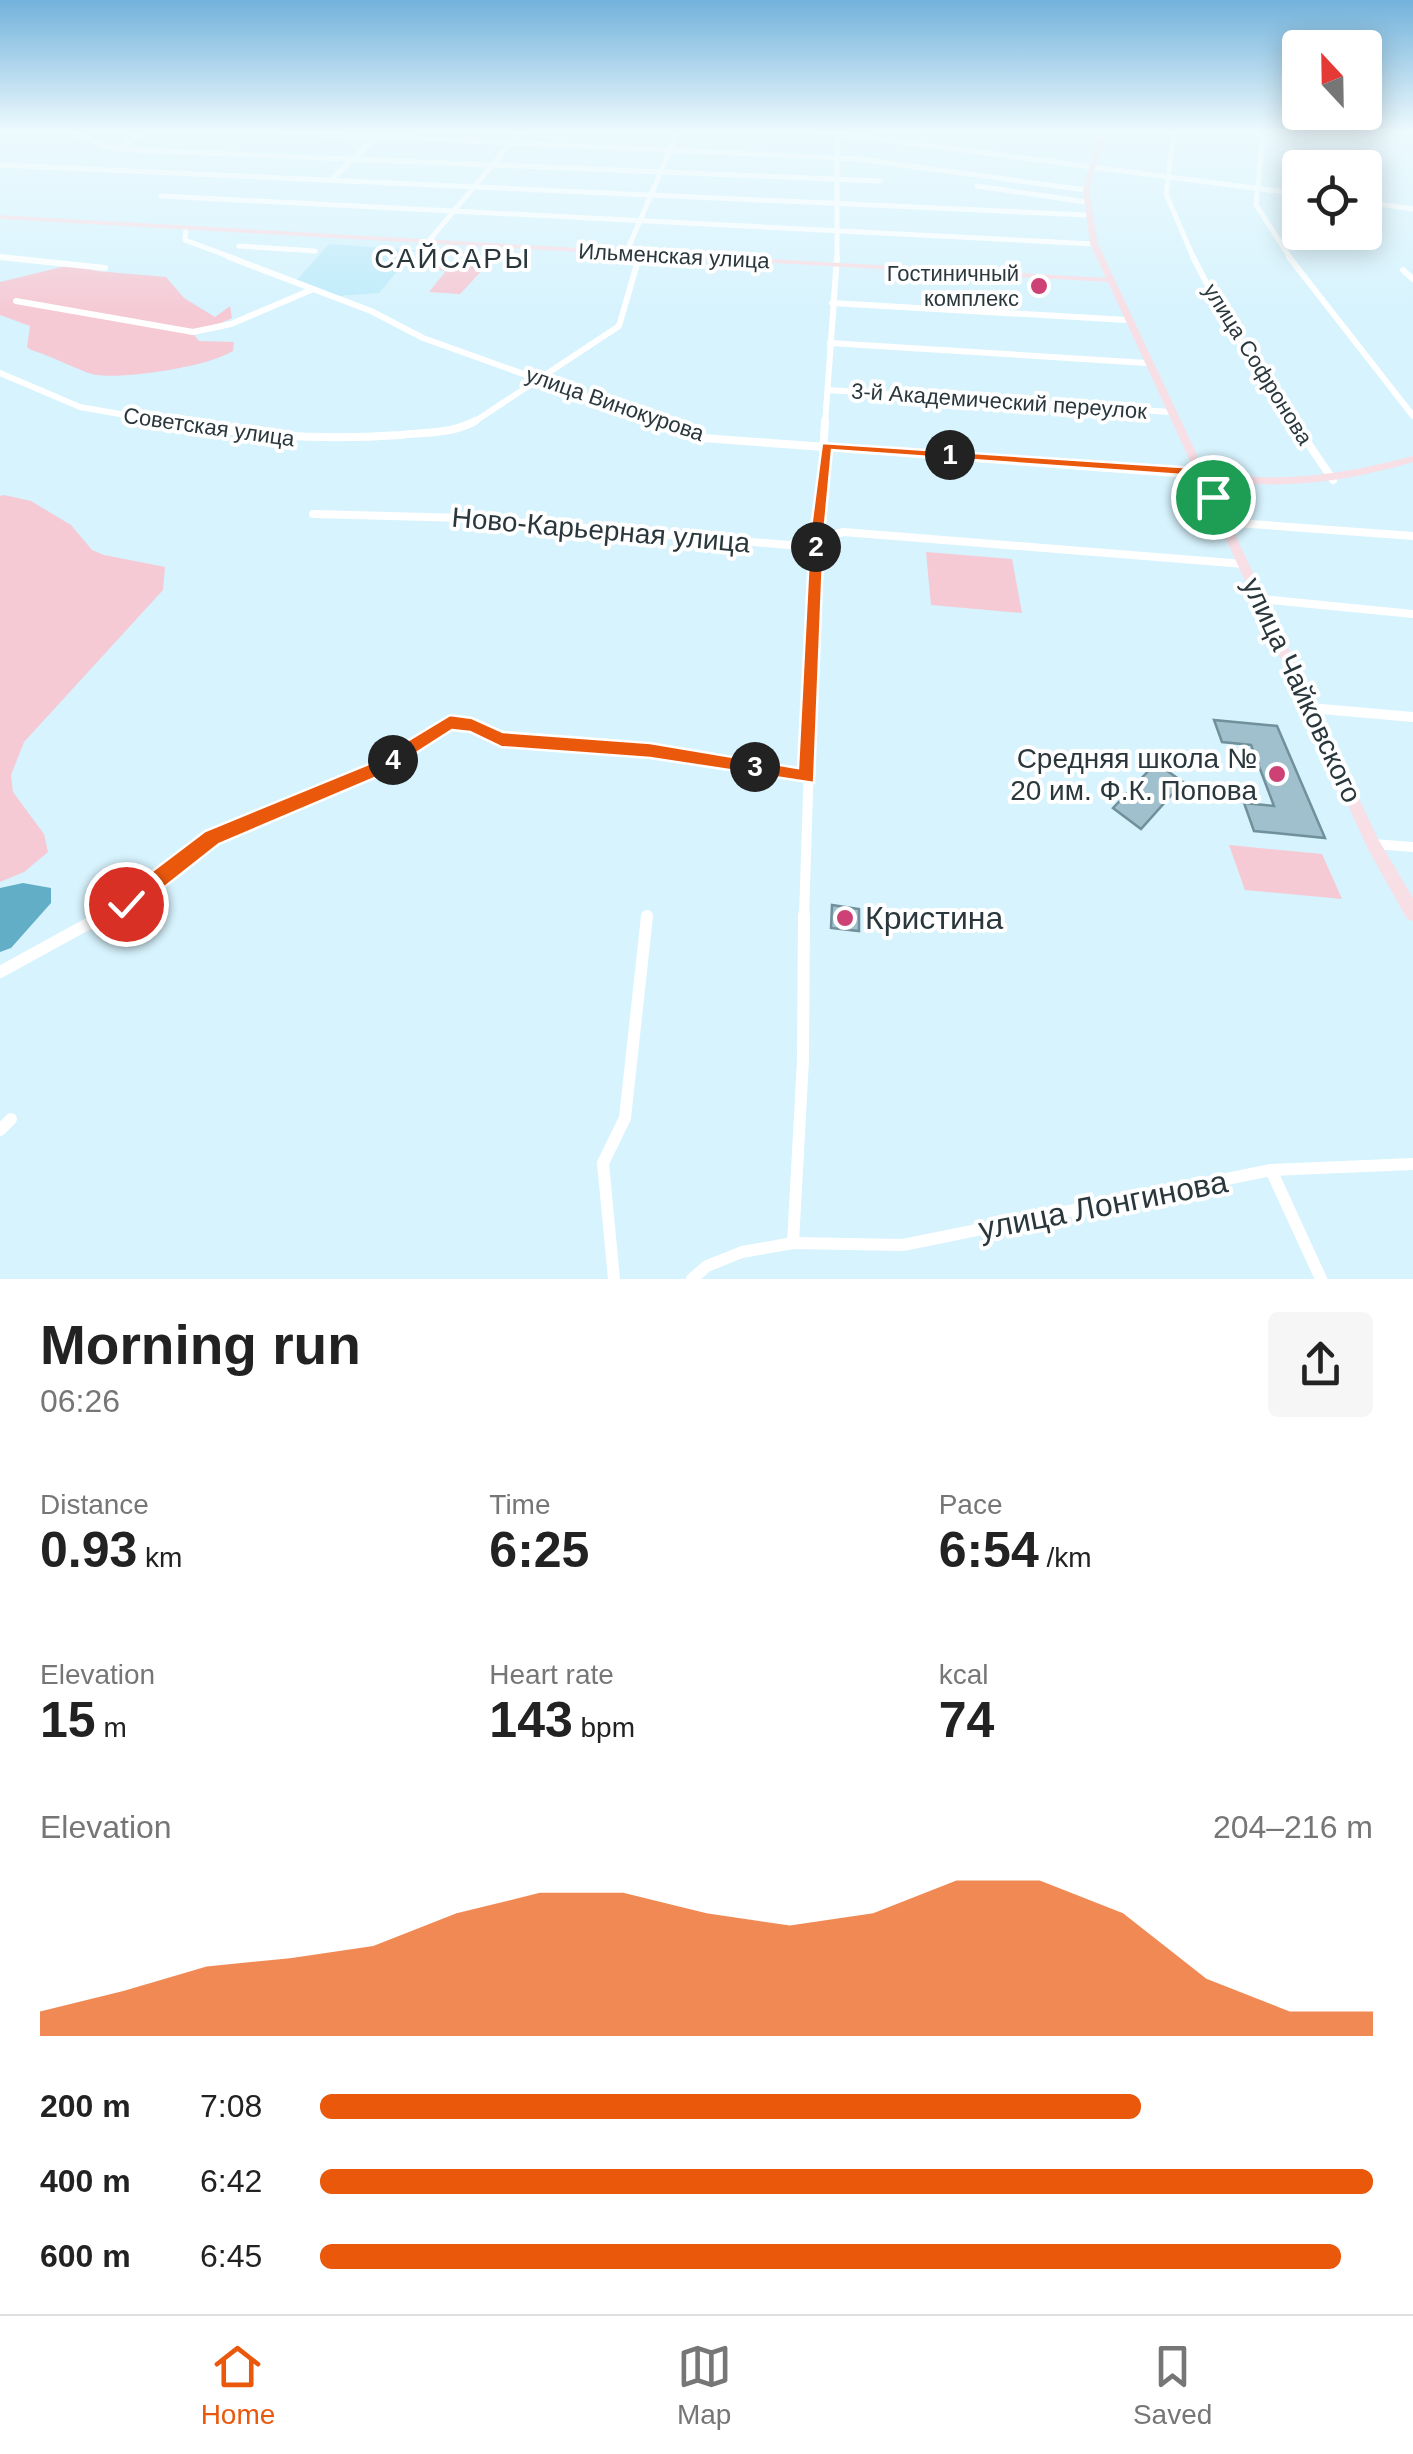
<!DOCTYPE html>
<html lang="en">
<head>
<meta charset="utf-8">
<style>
	body { margin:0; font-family:Arial,sans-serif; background:#f6f6f6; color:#222; height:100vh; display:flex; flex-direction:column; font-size:38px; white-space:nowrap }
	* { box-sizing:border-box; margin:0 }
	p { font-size:32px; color:#767676 }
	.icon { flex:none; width:55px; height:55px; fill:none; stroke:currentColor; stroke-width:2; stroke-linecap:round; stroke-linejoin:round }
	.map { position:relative; height:1279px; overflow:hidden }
	.side { display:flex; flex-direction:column; background:#fff; flex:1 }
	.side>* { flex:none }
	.needle { width:65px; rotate:338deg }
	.fabs { position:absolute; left:1282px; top:30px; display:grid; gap:20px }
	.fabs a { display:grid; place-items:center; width:100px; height:100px; border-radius:10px; background:#fff; box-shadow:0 5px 25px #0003; font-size:50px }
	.pin { position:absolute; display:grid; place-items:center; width:85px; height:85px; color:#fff; margin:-42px; border:5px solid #fff; border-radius:50%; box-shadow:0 2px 10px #0007 }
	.km { position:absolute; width:50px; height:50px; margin:-25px; border-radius:50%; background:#222; color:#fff; font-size:28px; line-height:50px; text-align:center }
	.round { display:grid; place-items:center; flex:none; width:105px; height:105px; border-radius:10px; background:#f6f6f6 }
	.head { display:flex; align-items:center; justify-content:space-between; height:170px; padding:0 40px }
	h1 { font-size:55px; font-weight:700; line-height:75px }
	.metrics { display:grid; grid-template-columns:repeat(3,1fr); gap:15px; height:170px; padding:10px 40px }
	.metrics div { display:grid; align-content:center }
	.metrics b { font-size:50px; font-weight:700 }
	.metrics small { font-size:28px; font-weight:400 }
	.metrics p { font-size:28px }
	.chart { height:280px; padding:20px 40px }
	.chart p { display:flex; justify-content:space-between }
	.chart svg { width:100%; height:180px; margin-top:10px; fill:#ea580c; opacity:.7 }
	ul { padding:0 40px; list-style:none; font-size:32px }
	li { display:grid; grid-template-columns:160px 120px 1fr; align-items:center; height:75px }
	li i { height:25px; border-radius:12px; background:#ea580c }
	.menu { display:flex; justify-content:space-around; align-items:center; height:140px; border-top:2px solid #e0e0e0; background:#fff; font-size:28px; color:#767676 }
	.menu a { display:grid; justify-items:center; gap:5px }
	.menu .on { color:#ea580c }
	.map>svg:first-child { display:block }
	.built { fill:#c0ebfa }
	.green { fill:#f5cad5 }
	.water { fill:#62aec7 }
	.building { fill:#9fc0cc; stroke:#70909b; stroke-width:2.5 }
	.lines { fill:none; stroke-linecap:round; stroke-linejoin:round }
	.street-far4 { stroke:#fff; stroke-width:5 }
	.street-far3 { stroke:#fff; stroke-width:6 }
	.street-far2 { stroke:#fff; stroke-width:8 }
	.street-far1 { stroke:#fff; stroke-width:10 }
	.street { stroke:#fff; stroke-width:12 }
	.secondary { fill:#f8dee5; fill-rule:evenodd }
	.route { fill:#ea580c; stroke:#fff; stroke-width:2.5 }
	.poi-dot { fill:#cd4175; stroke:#fff; stroke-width:4 }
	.labels { text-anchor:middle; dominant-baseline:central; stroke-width:8; stroke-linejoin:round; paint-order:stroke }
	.far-street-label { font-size:22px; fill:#2a383d; stroke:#fff }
	.far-poi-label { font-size:22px; fill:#2a383d; stroke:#fff; text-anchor:end }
	.far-quarter-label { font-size:28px; letter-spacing:2.5px; fill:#2a383d; stroke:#fff }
	.street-label { font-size:28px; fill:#2a383d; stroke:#fff }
	.poi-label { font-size:28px; fill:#2a383d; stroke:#fff; text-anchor:end }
	.near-poi-label { font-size:32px; fill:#2a383d; stroke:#fff; text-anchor:start }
	.near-street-label { font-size:32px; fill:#2a383d; stroke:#fff }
</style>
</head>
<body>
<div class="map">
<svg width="1413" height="1279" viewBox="0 0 1413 1279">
	<rect width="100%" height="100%" fill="#d7f3fd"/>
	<!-- built -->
	<polygon class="built" points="329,244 415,250 379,293 337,296 295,282"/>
	<!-- green -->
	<g class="green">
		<polygon points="439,263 488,264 460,294 429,292 446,271 434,269"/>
		<path d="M 74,264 L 96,271 L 166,277 L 184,298 L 215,317 L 230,306 L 232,318 L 194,335 L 199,341 L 234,342 L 233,351 C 207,367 126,379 96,375 C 84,373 49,355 31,350 L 27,347 L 30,326 L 0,315 L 0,282 Z"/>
		<polygon points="4,495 31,501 71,525 92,550 104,555 165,567 163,590 24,742 11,775 13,792 44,834 48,852 24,872 0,882 0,496"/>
		<polygon points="926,552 1012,559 1022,613 931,605"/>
		<polygon points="1229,845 1322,854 1342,899 1245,890"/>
	</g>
	<!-- water -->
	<polygon class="water" points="23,883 51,888 51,903 11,948 0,952 0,888"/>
	<!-- building -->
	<g class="building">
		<polygon points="1214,720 1277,726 1325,838 1254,831 1244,803 1274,806 1251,745 1222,742"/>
		<polygon points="1156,763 1183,782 1141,829 1113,808"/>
		<polygon points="832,905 859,909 859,931 831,928"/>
	</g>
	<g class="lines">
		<!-- street-far4 -->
		<g class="street-far4">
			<polyline points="72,132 109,147 133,150 880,181"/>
			<polyline points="280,132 859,159 1086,190"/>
			<polyline points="823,132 1300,194"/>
			<polyline points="1174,132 1166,194 1194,259"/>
			<polyline points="1263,137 1256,205 1291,259"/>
			<polyline points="121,148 140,134"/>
			<polyline points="0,165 1086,215"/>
			<polyline points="331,180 376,137"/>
			<polyline points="977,186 1086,202"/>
			<polyline points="161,196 1094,244"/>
			<polyline points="1365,202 1413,209"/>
			<polyline points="186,229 185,240 236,259"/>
			<polyline points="1365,229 1377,242"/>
			<polyline points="427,243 520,132"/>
			<polyline points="239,246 315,251"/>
			<polyline points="626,253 678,132"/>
			<polyline points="0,257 22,259"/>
			<polyline points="638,259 640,254"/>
			<polyline points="837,259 837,132"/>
		</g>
		<!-- street-far3 -->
		<g class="street-far3">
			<polyline points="0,257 105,268"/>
			<polyline points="229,257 371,311 423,338 663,424"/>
			<polyline points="1193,257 1229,327 1295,424"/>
			<polyline points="1289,257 1413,416"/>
			<polyline points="1403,270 1413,279"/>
			<polyline points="16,301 193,332 231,324 311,290"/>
			<polyline points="832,303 1127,320"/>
			<polyline points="830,343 1147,363"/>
			<polyline points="0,373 80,407 177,424"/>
			<polyline points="828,390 1170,412"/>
			<polyline points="471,424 619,326 639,257"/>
			<polyline points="825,424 837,257"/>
		</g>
		<!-- street-far2 -->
		<g class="street-far2">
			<path d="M 162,421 C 243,435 318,441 400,435 C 425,432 452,434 475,421"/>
			<polyline points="656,421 703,438 1203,475"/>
			<polyline points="1293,421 1333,480"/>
			<polyline points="313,514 465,518 789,545 844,532 1244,564"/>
			<polyline points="1224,522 1413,536"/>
			<polyline points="1261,599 1413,614"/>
			<polyline points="812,638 825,421"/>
		</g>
		<!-- street-far1 -->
		<g class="street-far1">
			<polyline points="1310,708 1413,717"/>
			<polyline points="1373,844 1413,847"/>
			<polyline points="100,917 147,891 187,853 212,838 375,769 450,722 472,725 501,739 650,750 807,777"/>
			<polyline points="804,917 813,636"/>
		</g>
		<!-- street -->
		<g class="street">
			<polyline points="0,972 104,915"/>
			<polyline points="0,1130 11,1119"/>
			<polyline points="1271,1170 1321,1279"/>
			<polyline points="793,1243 803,1060 804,915"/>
			<polyline points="614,1279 603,1163 625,1118 647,916"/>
			<polyline points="692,1279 707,1266 742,1252 793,1243 903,1245 1271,1170 1413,1164"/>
		</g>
		<!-- secondary -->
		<path class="secondary" d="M 1099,132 L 1105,132 L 1089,190 L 1098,244 L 1205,472 C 1280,484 1341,475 1413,456 L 1413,462 C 1345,482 1279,491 1209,479 L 1378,839 L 1413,898 L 1413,921 L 1407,919 L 1368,849 L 1108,282 L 0,219 L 0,215 L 1106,278 L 1090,244 L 1083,190 Z"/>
	</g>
	<!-- sky -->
	<linearGradient id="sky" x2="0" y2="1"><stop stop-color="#72b2db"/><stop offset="0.42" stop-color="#edfafe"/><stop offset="1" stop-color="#edfafe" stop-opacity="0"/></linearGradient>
	<rect width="1413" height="311" fill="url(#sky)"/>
	<!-- route -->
	<polygon class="route" points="822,443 1182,467 1208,472 1220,497 1208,500 1198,478 1182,475 832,450 824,535 814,783 650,758 501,747 470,732 452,730 382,775 219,844 133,912 118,912 118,897 205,831 369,764 450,715 472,718 503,732 650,743 798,768 810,535"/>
	<!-- markers -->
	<g class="poi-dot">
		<circle cx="1039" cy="286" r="10"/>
		<circle cx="1277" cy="774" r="10"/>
		<circle cx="845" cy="918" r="10"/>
	</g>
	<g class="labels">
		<!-- far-street labels -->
		<g class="far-street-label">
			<text transform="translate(674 256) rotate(3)">Ильменская улица</text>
			<text transform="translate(1258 364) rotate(58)">улица Софронова</text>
			<text transform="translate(999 401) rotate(4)">3-й Академический переулок</text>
			<text transform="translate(615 404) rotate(19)">улица Винокурова</text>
			<text transform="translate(209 427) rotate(8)">Советская улица</text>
		</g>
		<!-- far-poi labels -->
		<g class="far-poi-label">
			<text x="1019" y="273">Гостиничный<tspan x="1019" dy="25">комплекс</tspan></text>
		</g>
		<!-- far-quarter labels -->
		<g class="far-quarter-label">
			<text x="453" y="258">САЙСАРЫ</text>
		</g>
		<!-- street labels -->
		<g class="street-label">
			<text transform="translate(601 530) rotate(5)">Ново-Карьерная улица</text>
			<text transform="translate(1302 690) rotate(65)">улица Чайковского</text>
		</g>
		<!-- poi labels -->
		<g class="poi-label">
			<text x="1257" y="758">Средняя школа №<tspan x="1257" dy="32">20 им. Ф.К. Попова</tspan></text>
		</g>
		<!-- near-poi labels -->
		<g class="near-poi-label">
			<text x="865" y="918">Кристина</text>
		</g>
		<!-- near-street labels -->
		<g class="near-street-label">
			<text transform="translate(1103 1205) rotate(-11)">улица Лонгинова</text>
		</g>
	</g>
</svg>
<div class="fabs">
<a><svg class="needle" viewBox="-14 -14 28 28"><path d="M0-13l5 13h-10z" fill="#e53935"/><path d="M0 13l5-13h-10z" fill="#767676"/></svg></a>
<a><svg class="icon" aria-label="locate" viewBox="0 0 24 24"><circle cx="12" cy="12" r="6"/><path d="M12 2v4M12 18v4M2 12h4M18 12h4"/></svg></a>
</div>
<div class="pin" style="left:1213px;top:497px;background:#1e9e55"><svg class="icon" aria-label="arrive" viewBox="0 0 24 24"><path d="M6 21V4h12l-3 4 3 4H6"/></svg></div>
<div class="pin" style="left:126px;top:904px;background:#d93025"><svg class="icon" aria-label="check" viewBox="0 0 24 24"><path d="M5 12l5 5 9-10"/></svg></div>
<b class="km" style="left:950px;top:455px">1</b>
<b class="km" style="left:816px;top:547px">2</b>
<b class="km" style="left:755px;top:767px">3</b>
<b class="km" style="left:393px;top:760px">4</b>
</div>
<section class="side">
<div class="head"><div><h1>Morning run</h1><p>06:26</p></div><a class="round"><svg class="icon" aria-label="share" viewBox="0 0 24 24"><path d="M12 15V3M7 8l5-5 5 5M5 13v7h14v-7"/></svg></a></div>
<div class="metrics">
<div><p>Distance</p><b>0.93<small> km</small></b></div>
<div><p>Time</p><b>6:25</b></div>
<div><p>Pace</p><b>6:54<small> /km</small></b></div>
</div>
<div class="metrics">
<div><p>Elevation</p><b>15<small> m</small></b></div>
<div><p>Heart rate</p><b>143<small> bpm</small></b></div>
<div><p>kcal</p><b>74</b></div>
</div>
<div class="chart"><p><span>Elevation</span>204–216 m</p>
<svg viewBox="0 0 160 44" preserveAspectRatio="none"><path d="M0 44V38L10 33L20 27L30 25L40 22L50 14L60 9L70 9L80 14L90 17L100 14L110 6L120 6L130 14L140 30L150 38L160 38V44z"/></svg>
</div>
<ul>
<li><b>200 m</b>7:08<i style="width:78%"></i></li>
<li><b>400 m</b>6:42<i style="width:100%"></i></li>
<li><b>600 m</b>6:45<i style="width:97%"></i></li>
</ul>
</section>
<nav class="menu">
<a class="on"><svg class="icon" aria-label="home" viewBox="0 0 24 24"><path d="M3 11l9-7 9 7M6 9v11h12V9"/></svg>Home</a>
<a><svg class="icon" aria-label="map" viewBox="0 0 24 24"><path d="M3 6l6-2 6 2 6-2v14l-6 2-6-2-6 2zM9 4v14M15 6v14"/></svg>Map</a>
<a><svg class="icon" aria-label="saved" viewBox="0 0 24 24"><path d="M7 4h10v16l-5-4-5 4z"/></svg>Saved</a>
</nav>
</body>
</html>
